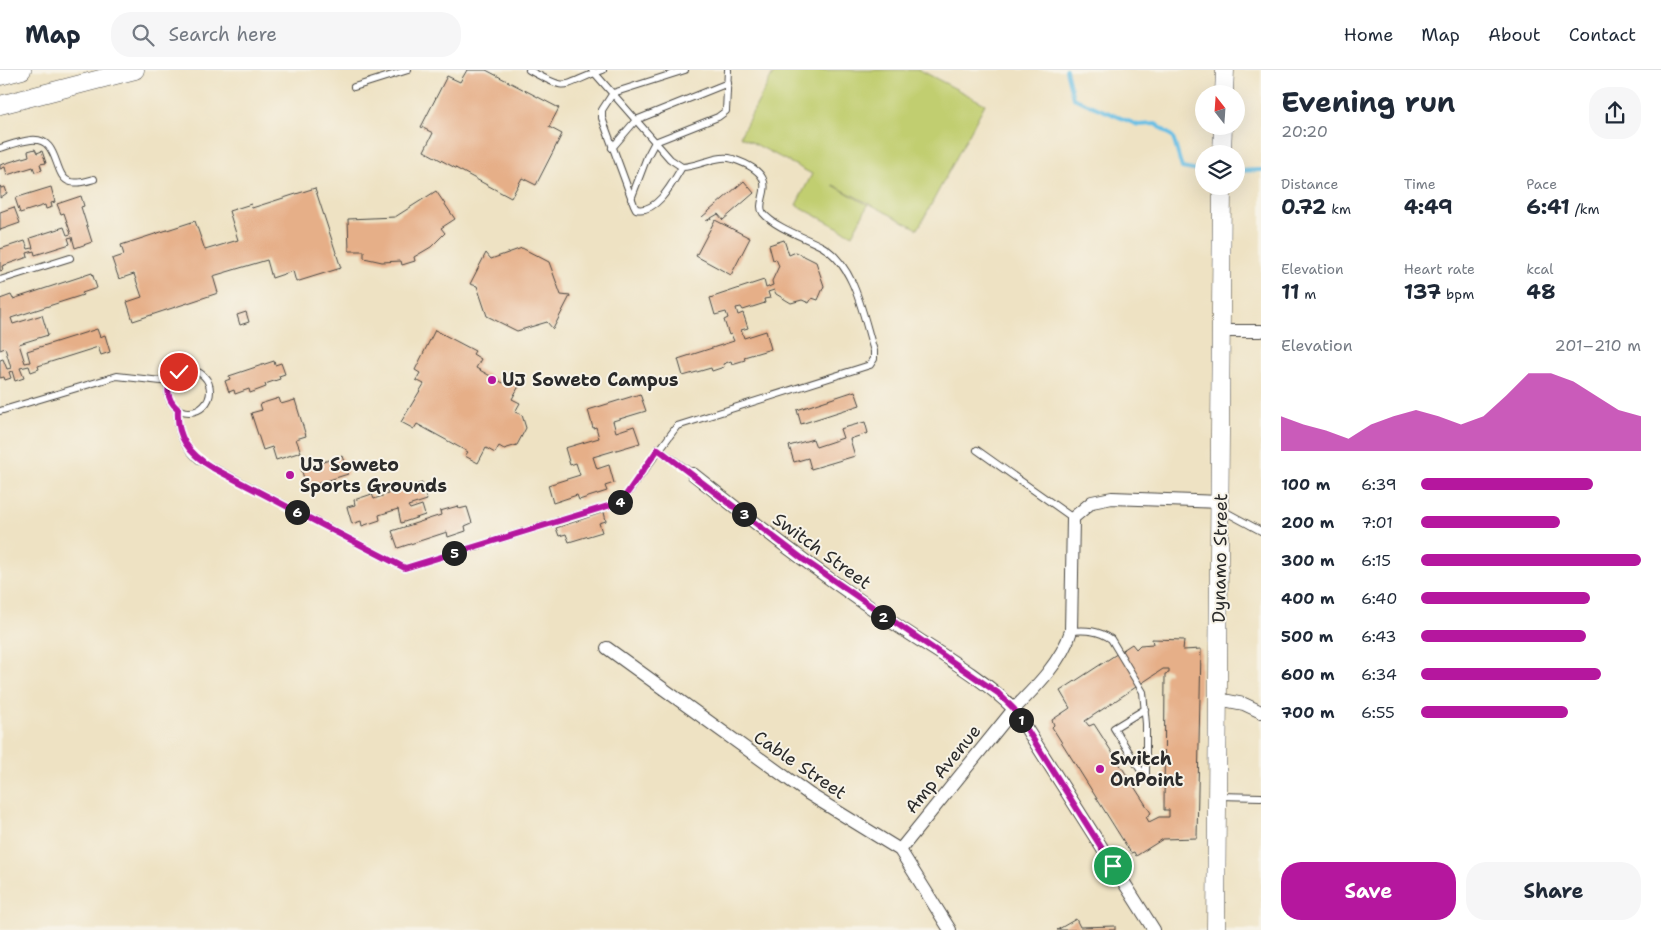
<!DOCTYPE html>
<html lang="en">
<head>
<meta charset="utf-8">
<style>
	body { margin:0; font-family:"Shantell Sans",sans-serif; background:#f6f6f7; color:#1f2937; height:100vh; display:flex; flex-direction:column; font-size:19px; white-space:nowrap }
	* { box-sizing:border-box; margin:0 }
	p { font-size:16px; color:#747a83 }
	.icon { flex:none; width:28px; height:28px; fill:none; stroke:currentColor; stroke-width:2; stroke-linecap:round; stroke-linejoin:round }
	.map { position:relative; flex:1; overflow:hidden }
	.details { display:flex; flex-direction:column; background:#fff; width:400px }
	.details>* { flex:none }
	.needle { width:32px; rotate:343deg }
	.fabs { position:absolute; left:1195px; top:15px; display:grid; gap:10px }
	.fabs a { display:grid; place-items:center; width:50px; height:50px; border-radius:50%; background:#fff; box-shadow:0 5px 20px #0002; font-size:25px }
	.pin { position:absolute; display:grid; place-items:center; width:42px; height:42px; color:#fff; margin:-21px; border:2px solid #fff; border-radius:50%; box-shadow:0 1px 5px #0007 }
	.km { position:absolute; width:25px; height:25px; margin:-12px; border-radius:50%; background:#222; color:#fff; font-size:14px; line-height:25px; text-align:center }
	.round { display:grid; place-items:center; flex:none; width:52px; height:52px; border-radius:20px; background:#f6f6f7 }
	.head { display:flex; align-items:center; justify-content:space-between; height:85px; padding:0 20px }
	h1 { font-size:28px; font-weight:700; line-height:38px }
	.figures { display:grid; grid-template-columns:repeat(3,1fr); gap:8px; height:85px; padding:5px 20px }
	.figures div { display:grid; align-content:center }
	.figures b { font-size:21px; font-weight:700 }
	.figures small { font-size:14px; font-weight:400 }
	.figures p { font-size:14px }
	.chart { height:140px; padding:10px 20px }
	.chart p { display:flex; justify-content:space-between }
	.chart svg { width:100%; height:90px; margin-top:5px; fill:#b5179e; opacity:.7 }
	.action { display:flex; gap:10px; margin-top:auto; padding:10px 20px }
	.action a { flex:1; height:58px; border-radius:20px; background:#b5179e; color:#fff; font-size:20px; font-weight:700; line-height:58px; text-align:center }
	.action a+a { background:#f6f6f7; color:#1f2937 }
	ul { padding:0 20px; list-style:none; font-size:16px }
	li { display:grid; grid-template-columns:80px 60px 1fr; align-items:center; height:38px }
	li i { height:12px; border-radius:6px; background:#b5179e }
	header { display:flex; align-items:center; gap:30px; box-sizing:border-box; height:70px; padding:0 25px; background:#fff; border-bottom:1px solid #e0e1e3 }
	header strong { font-size:24px }
	nav { display:flex; gap:28px; margin-inline-start:auto; font-size:18px }
	.search { width:350px; height:45px; background:#f6f6f7; display:flex; align-items:center; gap:12px; box-sizing:border-box; padding:0 18px; border-radius:20px; color:#747a83; font-size:19px }
	main { display:flex; flex:1; min-height:0 }
	.map>svg:first-child { display:block }
	.green { fill:#c1ce70; stroke:#767c4e }
	.lines { fill:none; stroke-linecap:round; stroke-linejoin:round }
	.stream { stroke:#69bfe5; stroke-width:4 }
	.building { fill:#e6af88; fill-rule:evenodd }
	.lane-casing { stroke:#484642; stroke-width:8 }
	.street-casing { stroke:#484642; stroke-width:14 }
	.secondary-casing { stroke:#484642; stroke-width:19 }
	.lane { stroke:#fff; stroke-width:6 }
	.street { stroke:#fff; stroke-width:12 }
	.secondary { stroke:#fff; stroke-width:18 }
	.route-casing { stroke:#fff; stroke-width:10 }
	.route { stroke:#b5179e; stroke-width:6 }
	.poi-dot { fill:#b5179e; stroke:#f7f3e8; stroke-width:2 }
	.labels { text-anchor:middle; dominant-baseline:central; stroke-width:4; stroke-linejoin:round; paint-order:stroke }
	.poi-label { font-size:18px; font-weight:bold; fill:#2b2b2b; stroke:#f7f3e8; text-anchor:start }
	.street-label { font-size:18px; fill:#2b2b2b; stroke:#f7f3e8 }
</style>
</head>
<body>
<header>
<strong>Map</strong>
<div class="search"><svg class="icon" aria-label="search" viewBox="0 0 24 24"><circle cx="10" cy="10" r="6"/><path d="M15 15l6 6"/></svg>Search here</div>
<nav><a>Home</a><a>Map</a><a>About</a><a>Contact</a></nav>
</header>
<main>
<div class="map">
<svg width="1261" height="860" viewBox="0 0 1261 860">
	<rect width="100%" height="100%" fill="#f7f3e8"/>
	<filter id="ink" filterUnits="userSpaceOnUse"><feTurbulence type="fractalNoise" baseFrequency=".02" numOctaves="2"/><feDisplacementMap in="SourceGraphic" scale="10" xChannelSelector="R" yChannelSelector="G"/><feConvolveMatrix kernelMatrix="1 2 1 2 8 2 1 2 1" color-interpolation-filters="sRGB"/></filter>
	<filter id="wash" filterUnits="userSpaceOnUse"><feTurbulence type="fractalNoise" baseFrequency=".0096" numOctaves="4" result="noise"/><feDisplacementMap in="SourceGraphic" scale="20" xChannelSelector="R" yChannelSelector="G"/><feGaussianBlur stdDeviation="1.12" result="paint"/><feColorMatrix in="noise" values="0 0 0 0 0 0 0 0 0 0 0 0 0 0 0 0 0 1.4 0 .05"/><feComposite in="paint" operator="in"/></filter>
	<g filter="url(#wash)">
		<rect width="100%" height="100%" fill="#eee2c3"/>
		<!-- green -->
		<polygon class="green" points="775,0 920,0 985,34 918,159 833,115 868,135 852,165 796,135 812,104 740,66"/>
		<g class="lines">
			<!-- stream -->
			<g class="stream">
				<polyline points="1066,0 1073,28 1138,55 1156,54 1173,67 1182,98 1204,102"/>
				<polyline points="1236,101 1261,100"/>
			</g>
		</g>
		<g id="blocks">
			<!-- building -->
			<g class="building">
				<polygon points="467,0 486,0 559,38 549,57 562,64 536,115 522,108 511,128 424,81 433,63 421,57 447,6 460,12"/>
				<polygon points="35,79 37,83 42,81 46,93 40,94 42,100 35,102 33,97 7,105 5,97 0,99 0,95 29,86 28,81"/>
				<polygon points="744,111 754,123 723,150 718,144 706,151 702,147"/>
				<polygon points="0,115 1,118 5,117 7,123 0,128"/>
				<polygon points="51,117 55,132 51,133 52,137 46,139 45,135 20,143 15,128"/>
				<polygon points="315,118 341,198 296,212 293,201 272,208 267,190 213,206 218,223 133,251 127,232 142,227 134,204 119,209 112,189 124,185 121,175 195,151 205,180 238,170 229,141 251,134 252,138"/>
				<polygon points="436,121 455,149 441,158 445,163 431,177 414,187 415,191 402,195 401,191 382,192 364,188 364,181 349,181 348,149 395,147"/>
				<polygon points="81,126 84,136 81,137 92,172 75,178 72,167 68,168 70,174 35,185 34,181 27,183 28,187 2,196 3,200 0,201 0,179 25,171 28,179 33,178 30,168 64,157 67,165 71,164 64,143 61,144 57,134"/>
				<polygon points="14,137 20,153 0,160 0,142"/>
				<polygon points="715,150 750,168 731,205 696,186"/>
				<polygon points="784,170 789,185 796,182 816,192 824,216 818,230 812,228 809,233 802,230 791,233 776,224 774,220 768,222 770,228 764,229 765,233 743,240 741,237 736,238 738,245 743,243 748,258 741,260 744,268 766,261 771,279 744,287 745,290 732,294 731,291 723,294 724,297 712,301 711,298 683,306 678,289 734,271 731,264 729,265 724,250 728,248 726,242 715,245 710,228 764,210 766,218 773,215 772,211 779,196 776,189 773,190 769,175"/>
				<polygon points="522,178 549,192 561,225 570,226 553,259 547,252 517,261 487,246 477,216 470,214 486,183 491,189"/>
				<polygon points="92,203 97,218 82,223 83,225 11,248 13,254 42,245 48,265 19,274 25,293 30,292 27,281 97,259 100,267 105,265 110,282 101,285 98,277 38,296 39,299 31,302 29,296 20,298 24,308 15,311 12,301 9,302 11,308 5,310 4,307 0,308 0,290 3,289 7,299 11,298 5,278 0,280 0,229 11,225 13,229"/>
				<polygon points="246,242 249,252 240,255 237,245"/>
				<polygon points="435,260 475,281 473,284 481,289 476,298 503,313 505,309 519,316 512,329 520,333 515,342 522,345 526,358 517,375 504,379 499,376 495,383 486,378 478,393 465,386 468,382 417,354 414,359 401,352 424,314 416,310 420,303 415,300"/>
				<polygon points="274,291 275,295 281,293 285,304 279,306 280,309 265,314 266,317 250,323 249,319 235,324 234,320 229,322 225,311 230,309 229,306"/>
				<polygon points="855,321 860,335 801,354 797,340"/>
				<polygon points="640,324 646,341 613,351 616,362 634,356 640,373 593,387 597,399 609,395 614,413 605,416 607,421 579,430 577,425 553,433 548,415 580,405 576,393 570,395 565,378 599,368 596,357 593,358 588,340"/>
				<polygon points="279,328 281,334 295,330 306,366 296,369 301,382 276,390 272,377 263,380 251,343 262,340 260,334"/>
				<polygon points="865,352 868,363 850,369 855,386 811,399 808,388 794,392 789,376 813,369 816,377 843,368 840,359"/>
				<polygon points="342,386 348,404 307,417 301,399"/>
				<polygon points="422,413 427,430 408,436 410,439 422,435 425,445 401,453 398,439 379,445 380,450 362,456 361,451 352,454 347,437 355,435 354,430 372,424 374,429 388,424 387,420 397,417 398,421"/>
				<polygon points="458,436 459,439 467,437 472,453 465,456 466,461 448,467 447,462 398,478 392,461 441,445 440,441"/>
				<polygon points="604,442 606,451 599,453 602,462 569,472 566,464 559,466 556,458"/>
				<path d="M 1152,569 L 1184,570 L 1183,580 L 1201,579 L 1197,768 L 1163,769 L 1136,786 L 1134,782 L 1131,783 L 1052,657 L 1054,655 L 1052,650 L 1070,638 L 1060,621 L 1132,574 L 1136,579 L 1140,575 L 1153,574 ZM 1163,599 L 1169,599 L 1169,603 L 1165,604 L 1164,740 L 1169,740 L 1169,747 L 1159,747 L 1149,752 L 1146,747 L 1151,743 L 1094,654 L 1089,656 L 1085,651 Z"/>
				<polygon points="1076,849 1080,857 1115,856 1115,860 1057,860"/>
			</g>
		</g>
	</g>
	<g filter="url(#ink)">
		<use href="#blocks" fill-opacity="0" stroke="#484642" stroke-width="1"/>
		<g class="lines">
			<defs>
				<g id="lane">
					<path d="M 529,0 C 572,24 561,14 603,0"/>
					<polyline points="592,0 670,89 682,97"/>
					<polyline points="354,17 408,0"/>
					<path d="M 0,78 C 10,75 21,71 31,70 C 61,67 52,108 71,112 C 78,114 87,111 94,109"/>
					<polyline points="612,78 636,50 728,13"/>
					<polyline points="631,129 647,87 655,72 718,47 726,41 728,0"/>
					<polyline points="0,210 70,188"/>
					<circle cx="189" cy="321" r="21"/>
					<path d="M 178,339 C 176,360 183,376 199,390 L 405,498 L 621,432 L 677,356 L 870,295 L 874,289 L 874,281 C 863,247 856,197 823,177 C 807,168 775,158 763,143 C 753,130 787,107 733,89 C 716,84 699,97 682,97 C 673,112 657,144 636,139 L 634,135 L 602,48 L 602,40 L 613,23 L 685,0"/>
					<polyline points="0,341 117,306 170,312"/>
					<polyline points="658,379 693,404"/>
					<polyline points="977,380 1073,448"/>
					<polyline points="1222,440 1261,461"/>
					<path d="M 1071,561 C 1086,560 1098,560 1111,569 L 1143,622 L 1146,654 L 1146,709 L 1114,658 L 1145,639"/>
					<polyline points="1218,726 1261,727"/>
				</g>
				<g id="street">
					<polyline points="1222,261 1261,261"/>
					<path d="M 693,404 C 755,453 817,502 883,546 C 927,577 975,601 1014,639 L 1154,860"/>
					<polyline points="607,578 809,724 900,780 950,860"/>
					<polyline points="1218,629 1244,634 1261,642"/>
					<path d="M 900,780 L 1014,639 C 1036,617 1062,591 1071,561 L 1073,448 L 1092,432 L 1112,428 L 1221,432"/>
				</g>
				<g id="secondary">
					<polyline points="0,6 22,0"/>
					<polyline points="1224,24 1225,0"/>
					<polyline points="0,35 135,0"/>
					<polyline points="1222,84 1223,56"/>
					<polyline points="1216,860 1222,116"/>
				</g>
			</defs>
			<!-- lane casing -->
			<use href="#lane" class="lane-casing"/>
			<!-- street casing -->
			<use href="#street" class="street-casing"/>
			<!-- secondary casing -->
			<use href="#secondary" class="secondary-casing"/>
			<!-- lane -->
			<use href="#lane" class="lane"/>
			<!-- street -->
			<use href="#street" class="street"/>
			<!-- secondary -->
			<use href="#secondary" class="secondary"/>
		</g>
	</g>
	<g class="lines" filter="url(#ink)">
		<defs>
			<path id="route" d="M 179,302 C 166,312 164,328 178,339 C 176,367 189,384 213,398 L 405,498 L 621,432 L 658,379 L 804,490 L 998,623 L 1014,639 L 1113,796"/>
		</defs>
		<!-- route casing -->
		<use href="#route" class="route-casing"/>
		<!-- route -->
		<use href="#route" class="route"/>
	</g>
	<!-- markers -->
	<g class="poi-dot">
		<circle cx="492" cy="310" r="5"/>
		<circle cx="290" cy="405" r="5"/>
		<circle cx="1100" cy="699" r="5"/>
	</g>
	<g class="labels">
		<!-- poi labels -->
		<g class="poi-label">
			<text x="502" y="310">UJ Soweto Campus</text>
			<text x="300" y="395">UJ Soweto<tspan x="300" dy="21">Sports Grounds</tspan></text>
			<text x="1110" y="689">Switch<tspan x="1110" dy="21">OnPoint</tspan></text>
		</g>
		<!-- street labels -->
		<g class="street-label">
			<text transform="translate(822 481) rotate(36)">Switch Street</text>
			<text transform="translate(1220 488) rotate(-89)">Dynamo Street</text>
			<text transform="translate(800 695) rotate(34)">Cable Street</text>
			<text transform="translate(943 699) rotate(-51)">Amp Avenue</text>
		</g>
	</g>
</svg>
<div class="fabs">
<a><svg class="needle" viewBox="-14 -14 28 28"><path d="M0-13l5 13h-10z" fill="#e53935"/><path d="M0 13l5-13h-10z" fill="#747a83"/></svg></a>
<a><svg class="icon" aria-label="layers" viewBox="0 0 24 24"><path d="M12 4l9 5-9 5-9-5zM3 14l9 5 9-5"/></svg></a>
</div>
<div class="pin" style="left:1113px;top:796px;background:#1e9e55"><svg class="icon" aria-label="arrive" viewBox="0 0 24 24"><path d="M6 21V4h12l-3 4 3 4H6"/></svg></div>
<div class="pin" style="left:179px;top:302px;background:#d93025"><svg class="icon" aria-label="check" viewBox="0 0 24 24"><path d="M5 12l5 5 9-10"/></svg></div>
<b class="km" style="left:1021px;top:650px">1</b>
<b class="km" style="left:883px;top:547px">2</b>
<b class="km" style="left:744px;top:444px">3</b>
<b class="km" style="left:620px;top:432px">4</b>
<b class="km" style="left:454px;top:483px">5</b>
<b class="km" style="left:297px;top:442px">6</b>
</div>
<section class="details">
<div class="head"><div><h1>Evening run</h1><p>20:20</p></div><a class="round"><svg class="icon" aria-label="share" viewBox="0 0 24 24"><path d="M12 15V3M7 8l5-5 5 5M5 13v7h14v-7"/></svg></a></div>
<div class="figures">
<div><p>Distance</p><b>0.72<small> km</small></b></div>
<div><p>Time</p><b>4:49</b></div>
<div><p>Pace</p><b>6:41<small> /km</small></b></div>
</div>
<div class="figures">
<div><p>Elevation</p><b>11<small> m</small></b></div>
<div><p>Heart rate</p><b>137<small> bpm</small></b></div>
<div><p>kcal</p><b>48</b></div>
</div>
<div class="chart"><p><span>Elevation</span>201–210 m</p>
<svg viewBox="0 0 160 44" preserveAspectRatio="none"><path d="M0 44V27L10 31L20 34L30 38L40 31L50 27L60 24L70 27L80 31L90 27L100 17L110 6L120 6L130 10L140 17L150 24L160 27V44z"/></svg>
</div>
<ul>
<li><b>100 m</b>6:39<i style="width:78%"></i></li>
<li><b>200 m</b>7:01<i style="width:63%"></i></li>
<li><b>300 m</b>6:15<i style="width:100%"></i></li>
<li><b>400 m</b>6:40<i style="width:77%"></i></li>
<li><b>500 m</b>6:43<i style="width:75%"></i></li>
<li><b>600 m</b>6:34<i style="width:82%"></i></li>
<li><b>700 m</b>6:55<i style="width:67%"></i></li>
</ul>
<div class="action"><a>Save</a><a>Share</a></div>
</section>
</main>
</body>
</html>
